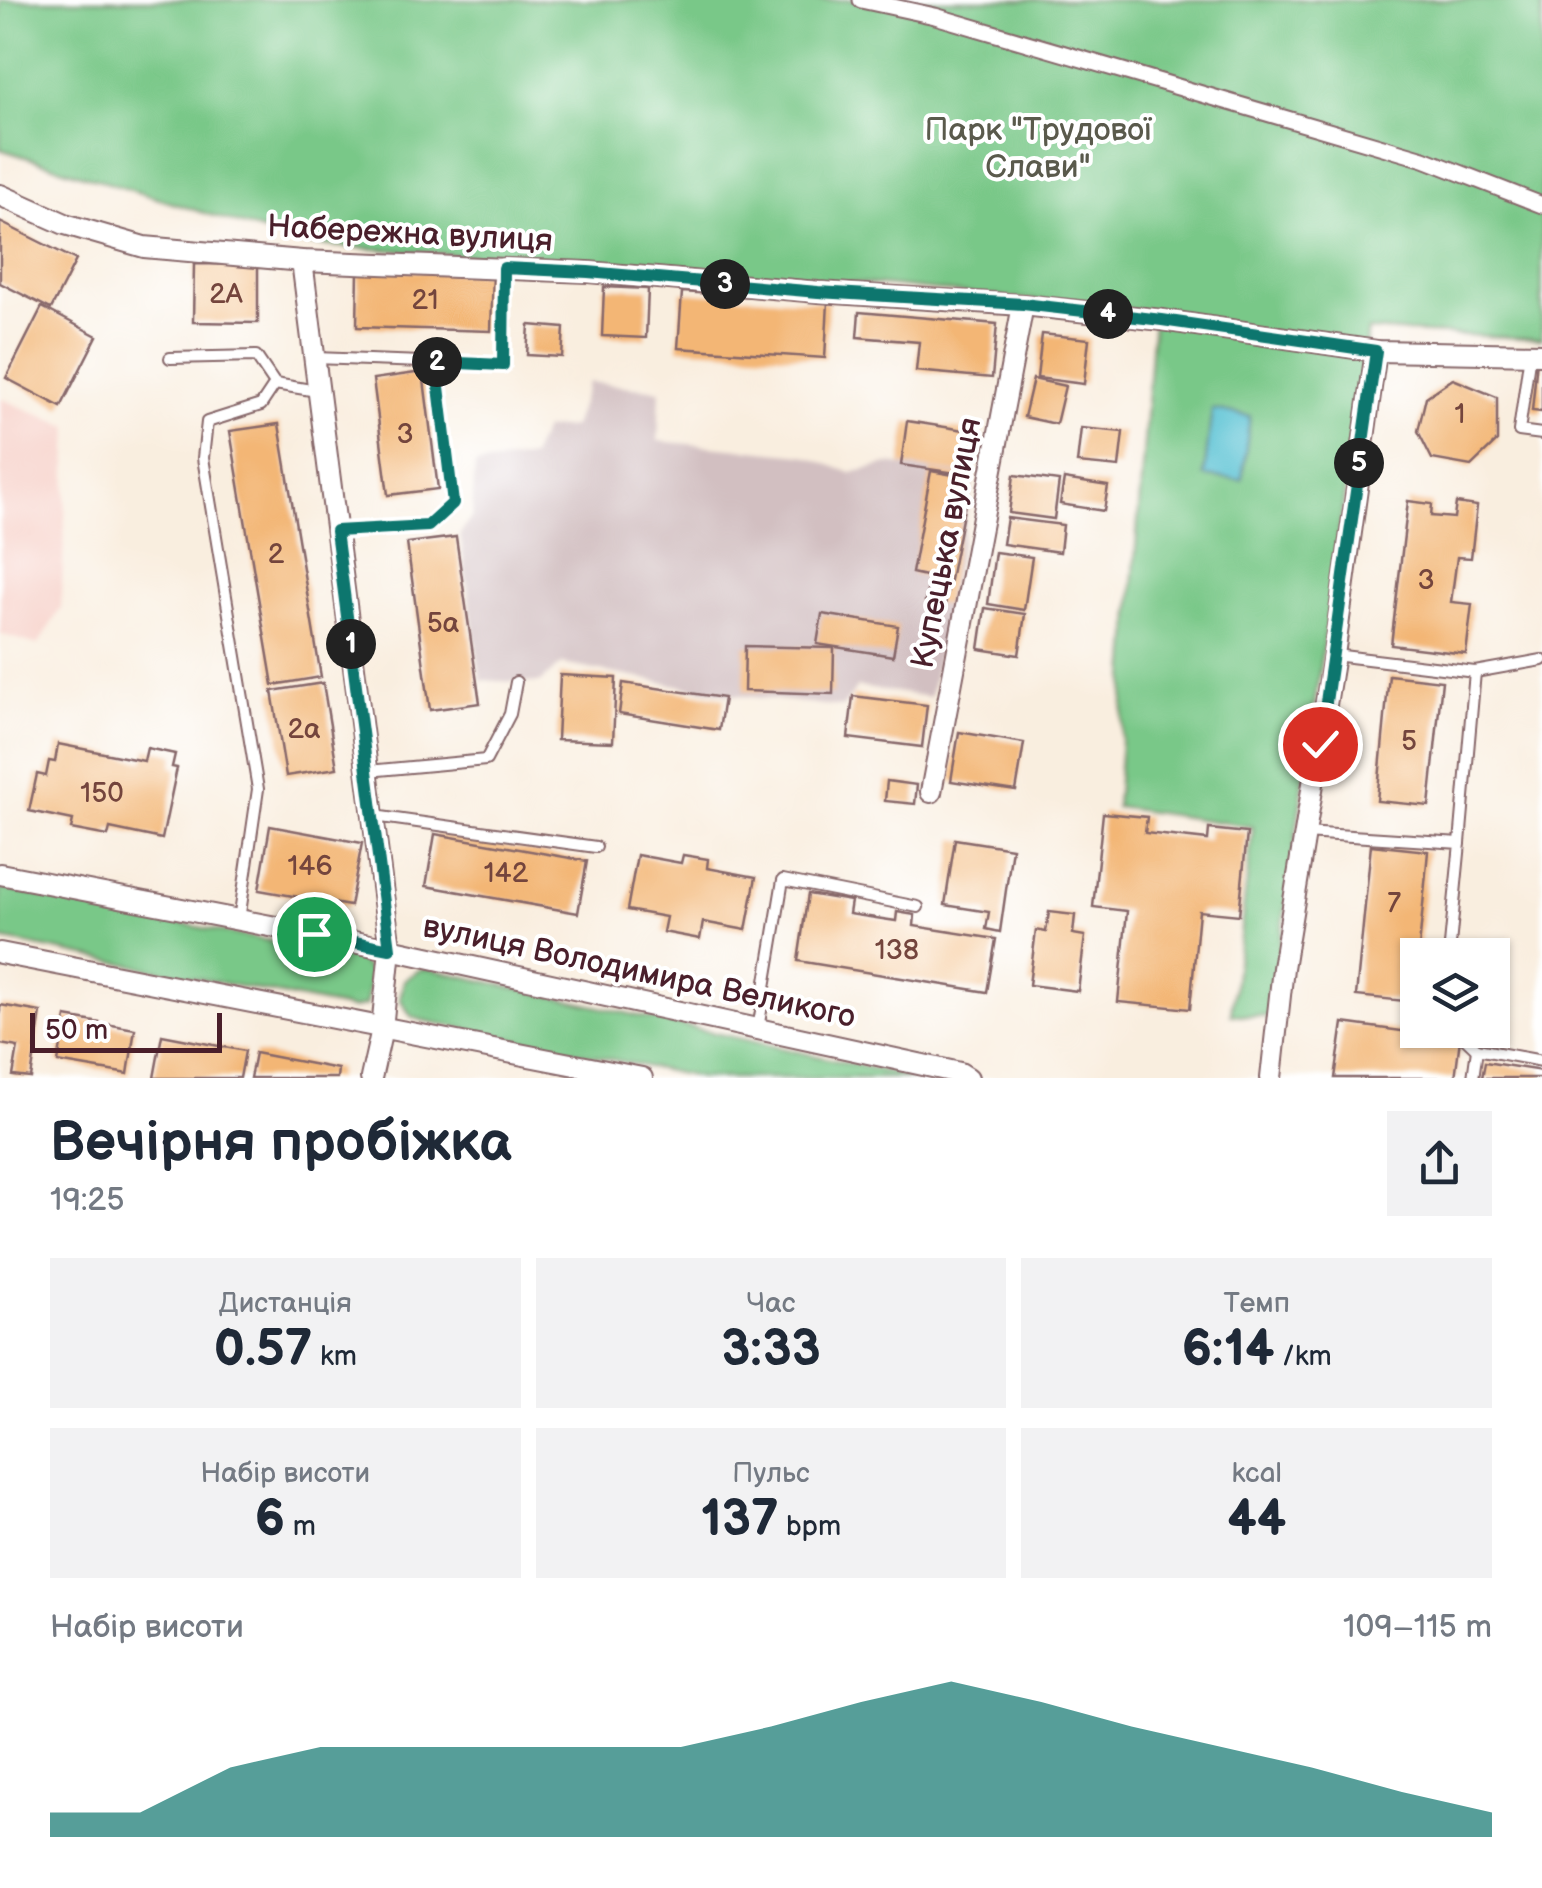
<!DOCTYPE html>
<html lang="uk">
<head>
<meta charset="utf-8">
<style>
	body { margin:0; font-family:"Balsamiq Sans",sans-serif; background:#f2f2f3; color:#1f2937; height:100vh; display:flex; flex-direction:column; font-size:38px; white-space:nowrap }
	* { box-sizing:border-box; margin:0 }
	p { font-size:32px; color:#747a83 }
	.icon { flex:none; width:55px; height:55px; fill:none; stroke:currentColor; stroke-width:2; stroke-linecap:round; stroke-linejoin:round }
	.map { position:relative; height:1078px; overflow:hidden }
	.details { display:flex; flex-direction:column; background:#fff; flex:1 }
	.details>* { flex:none }
	.fabs { position:absolute; left:1400px; top:938px; display:grid; gap:20px }
	.fabs a { display:grid; place-items:center; width:110px; height:110px; border-radius:0px; background:#fff; box-shadow:0 2px 8px #0004; font-size:50px }
	.scale { position:absolute; left:30px; bottom:25px; width:192px; box-sizing:border-box; padding-left:10px; border:5px solid #4a1f2b; border-top:0; font-size:28px; line-height:35px; white-space:nowrap; color:#4a1f2b; -webkit-text-stroke:8px #fff; paint-order:stroke }
	.pin { position:absolute; display:grid; place-items:center; width:85px; height:85px; color:#fff; margin:-42px; border:5px solid #fff; border-radius:50%; box-shadow:0 2px 10px #0007 }
	.km { position:absolute; width:50px; height:50px; margin:-25px; border-radius:50%; background:#222; color:#fff; font-size:28px; line-height:50px; text-align:center }
	.round { display:grid; place-items:center; flex:none; width:105px; height:105px; border-radius:0px; background:#f2f2f3 }
	.headline { display:flex; align-items:center; justify-content:space-between; height:170px; padding:0 50px }
	h1 { font-size:55px; font-weight:600; line-height:75px }
	.figures { display:grid; grid-template-columns:repeat(3,1fr); gap:15px; height:170px; padding:10px 50px }
	.figures div { display:grid; align-content:center; border-radius:0px; background:#f2f2f3; text-align:center }
	.figures b { font-size:50px; font-weight:600 }
	.figures small { font-size:28px; font-weight:400 }
	.figures p { font-size:28px }
	.chart { height:280px; padding:20px 50px }
	.chart p { display:flex; justify-content:space-between }
	.chart svg { width:100%; height:180px; margin-top:10px; fill:#0f766e; opacity:.7 }
	.map>svg:first-child { display:block }
	.built { fill:#f7d1c9 }
	.industrial { fill:#d2bfc1 }
	.green { fill:#79c888; stroke:#62745a; stroke-width:2.5 }
	.water { fill:#57c1d3; stroke:#50707f; stroke-width:2.5 }
	.building { fill:#f3b674 }
	.lines { fill:none; stroke-linecap:round; stroke-linejoin:round }
	.service-casing { stroke:#87676a; stroke-width:14 }
	.pedestrian-casing { stroke:#87676a; stroke-width:19 }
	.minor-casing { stroke:#87676a; stroke-width:24 }
	.service { stroke:#fff; stroke-width:10 }
	.pedestrian { stroke:#fff; stroke-width:15 }
	.minor { stroke:#fff; stroke-width:20 }
	.route-casing { stroke:#fff; stroke-width:20 }
	.route { stroke:#0f766e; stroke-width:12 }
	.labels { text-anchor:middle; dominant-baseline:central; stroke-width:8; stroke-linejoin:round; paint-order:stroke }
	.number-label { font-size:28px; fill:#74453d }
	.park-label { font-size:32px; fill:#5a5a4c; stroke:#fff }
	.street-label { font-size:32px; fill:#4a1f2b; stroke:#fff }
</style>
</head>
<body>
<div class="map">
<svg width="1542" height="1078" viewBox="0 0 1542 1078">
	<rect width="100%" height="100%" fill="#fff"/>
	<filter id="ink" filterUnits="userSpaceOnUse"><feTurbulence type="fractalNoise" baseFrequency=".01" numOctaves="2"/><feDisplacementMap in="SourceGraphic" scale="20" xChannelSelector="R" yChannelSelector="G"/><feConvolveMatrix kernelMatrix="1 2 1 2 8 2 1 2 1" color-interpolation-filters="sRGB"/></filter>
	<filter id="wash" filterUnits="userSpaceOnUse"><feTurbulence type="fractalNoise" baseFrequency=".0048" numOctaves="4" result="noise"/><feDisplacementMap in="SourceGraphic" scale="40" xChannelSelector="R" yChannelSelector="G"/><feGaussianBlur stdDeviation="2.25" result="paint"/><feColorMatrix in="noise" values="0 0 0 0 0 0 0 0 0 0 0 0 0 0 0 0 0 1.4 0 .05"/><feComposite in="paint" operator="in"/></filter>
	<g filter="url(#wash)">
		<rect width="100%" height="100%" fill="#f9eedf"/>
		<!-- built -->
		<polygon class="built" points="0,398 69,427 61,608 38,645 0,634"/>
		<!-- industrial -->
		<polygon class="industrial" points="588,382 660,390 658,441 803,455 851,473 888,464 975,475 930,697 857,687 843,707 726,694 562,664 539,683 481,680 460,534 472,516 475,465 531,457 544,429 573,427"/>
		<!-- green -->
		<g class="green">
			<polygon points="0,0 1542,0 1542,339 1368,330 1270,1017 1231,1014 1253,827 1116,807 1154,312 871,284 303,244 0,149"/>
			<polygon points="0,888 356,958 371,972 366,1005 352,1009 0,939"/>
			<polygon points="421,969 431,969 915,1078 701,1078 421,1020 411,1016 400,999 404,980"/>
		</g>
		<!-- water -->
		<polygon class="water" points="1212,409 1250,416 1242,480 1204,476"/>
		<g id="blocks">
			<!-- building -->
			<g class="building">
				<polygon points="0,222 76,260 51,309 0,283"/>
				<polygon points="194,264 258,265 258,323 193,322"/>
				<polygon points="358,269 493,273 491,331 357,327"/>
				<polygon points="604,287 648,289 646,338 602,336"/>
				<polygon points="682,292 828,302 825,358 678,348"/>
				<polygon points="42,307 97,336 61,407 6,378"/>
				<polygon points="859,312 997,324 992,378 916,371 919,342 857,337"/>
				<polygon points="529,325 564,328 562,357 527,355"/>
				<polygon points="1042,334 1089,339 1084,384 1037,378"/>
				<polygon points="1537,360 1542,361 1542,412 1532,411"/>
				<polygon points="423,372 438,489 388,495 373,379"/>
				<polygon points="1033,379 1065,386 1056,424 1024,417"/>
				<polygon points="1453,379 1497,397 1497,441 1471,466 1432,459 1418,431 1426,397"/>
				<polygon points="907,421 977,432 970,475 901,465"/>
				<polygon points="279,424 321,677 273,685 230,431"/>
				<polygon points="1081,428 1123,432 1119,467 1077,463"/>
				<polygon points="931,471 970,478 945,605 925,601 930,577 912,573"/>
				<polygon points="1014,475 1059,481 1054,519 1009,513"/>
				<polygon points="1064,479 1108,486 1104,511 1060,504"/>
				<polygon points="1408,501 1432,504 1431,516 1454,518 1456,503 1477,506 1471,558 1457,557 1451,602 1472,604 1466,654 1391,645"/>
				<polygon points="1007,518 1063,525 1060,552 1003,544"/>
				<polygon points="456,537 480,703 430,710 407,543"/>
				<polygon points="995,552 1032,557 1024,610 988,604"/>
				<polygon points="985,608 1025,614 1019,655 979,649"/>
				<polygon points="822,614 898,626 893,656 817,644"/>
				<polygon points="745,646 834,648 833,694 744,691"/>
				<polygon points="560,675 616,678 613,742 557,740"/>
				<polygon points="1389,675 1442,681 1429,806 1377,801"/>
				<polygon points="323,683 337,768 286,776 272,691"/>
				<polygon points="623,683 724,698 719,730 619,714"/>
				<polygon points="853,696 927,705 922,747 848,738"/>
				<polygon points="959,732 1024,743 1016,791 951,781"/>
				<polygon points="58,744 144,761 147,748 175,754 172,767 177,768 162,839 110,828 108,836 71,829 73,820 29,811 37,774 46,776 49,761 55,762"/>
				<polygon points="887,781 917,785 915,804 885,801"/>
				<polygon points="1103,813 1147,817 1145,833 1208,840 1209,829 1247,833 1239,915 1199,911 1190,1009 1118,1002 1127,911 1093,907"/>
				<polygon points="270,826 362,843 350,906 259,890"/>
				<polygon points="435,834 587,861 578,913 426,886"/>
				<polygon points="955,839 1012,848 1000,932 986,929 989,912 945,905"/>
				<polygon points="1371,845 1428,851 1414,1002 1356,996"/>
				<polygon points="637,855 681,863 683,855 708,859 707,868 756,877 746,930 703,922 700,939 663,932 666,917 627,910"/>
				<polygon points="808,894 851,901 849,914 896,921 897,912 915,915 914,926 996,939 987,992 798,961"/>
				<polygon points="1049,912 1075,915 1073,934 1085,936 1078,991 1029,985 1036,930 1046,932"/>
				<polygon points="0,1005 41,1012 31,1078 13,1076 18,1047 0,1044"/>
				<polygon points="66,1017 135,1029 128,1074 58,1062"/>
				<polygon points="1343,1023 1460,1039 1455,1078 1335,1078"/>
				<polygon points="162,1035 245,1051 240,1078 154,1078"/>
				<polygon points="255,1053 338,1069 337,1078 250,1078"/>
				<polygon points="1485,1062 1542,1071 1542,1078 1482,1078"/>
			</g>
		</g>
	</g>
	<g filter="url(#ink)">
		<use href="#blocks" fill-opacity="0" stroke="#87676a" stroke-width="2.5"/>
		<g class="lines">
			<defs>
				<g id="service">
					<polyline points="1530,353 1519,431 1542,434"/>
					<polyline points="170,358 256,356 275,384 317,391"/>
					<polyline points="315,358 503,365 504,270"/>
					<polyline points="336,531 428,526 453,503 436,362"/>
					<polyline points="1334,655 1475,672 1460,843"/>
					<polyline points="1475,672 1542,660"/>
					<polyline points="368,771 486,760 510,714 516,682"/>
					<polyline points="374,816 596,847"/>
					<polyline points="1305,833 1460,843 1449,955"/>
					<polyline points="239,920 258,789 203,458 207,422 261,405 275,384"/>
					<polyline points="758,1029 783,880 918,907"/>
					<polyline points="1457,1030 1477,1049"/>
					<polyline points="1473,1078 1477,1049 1542,1061"/>
				</g>
				<polyline id="pedestrian" points="861,0 935,16 1424,159 1542,205"/>
				<g id="minor">
					<polyline points="0,195 65,224 144,247 302,261 588,272 818,292 1023,305 1162,320 1376,351 1542,354"/>
					<polyline points="302,261 390,949 382,1029 371,1078"/>
					<polyline points="931,792 1023,305"/>
					<polyline points="0,874 390,949 960,1073 968,1078"/>
					<polyline points="0,953 642,1078"/>
					<polyline points="1271,1078 1283,968 1334,655 1376,351"/>
				</g>
			</defs>
			<!-- service casing -->
			<use href="#service" class="service-casing"/>
			<!-- pedestrian casing -->
			<use href="#pedestrian" class="pedestrian-casing"/>
			<!-- minor casing -->
			<use href="#minor" class="minor-casing"/>
			<!-- service -->
			<use href="#service" class="service"/>
			<!-- pedestrian -->
			<use href="#pedestrian" class="pedestrian"/>
			<!-- minor -->
			<use href="#minor" class="minor"/>
		</g>
	</g>
	<g class="lines" filter="url(#ink)">
		<defs>
			<polyline id="route" points="314,934 390,949 336,531 428,526 453,503 436,362 503,365 504,268 588,272 818,292 1023,304 1162,320 1376,351 1320,744"/>
		</defs>
		<!-- route casing -->
		<use href="#route" class="route-casing"/>
		<!-- route -->
		<use href="#route" class="route"/>
	</g>
	<g class="labels">
		<!-- number labels -->
		<g class="number-label">
			<text x="226" y="294">2А</text>
			<text x="425" y="300">21</text>
			<text x="1460" y="414">1</text>
			<text x="405" y="434">3</text>
			<text x="276" y="554">2</text>
			<text x="1426" y="580">3</text>
			<text x="443" y="623">5а</text>
			<text x="304" y="729">2а</text>
			<text x="1409" y="741">5</text>
			<text x="102" y="793">150</text>
			<text x="310" y="866">146</text>
			<text x="506" y="873">142</text>
			<text x="1394" y="903">7</text>
			<text x="897" y="950">138</text>
		</g>
		<!-- park labels -->
		<g class="park-label">
			<text x="1038" y="130">Парк "Трудової<tspan x="1038" dy="37">Слави"</tspan></text>
		</g>
		<!-- street labels -->
		<g class="street-label">
			<text transform="translate(410 234) rotate(3)">Набережна вулиця</text>
			<text transform="translate(947 543) rotate(-79)">Купецька вулиця</text>
			<text transform="translate(639 972) rotate(12)">вулиця Володимира Великого</text>
		</g>
	</g>
</svg>
<div class="fabs">
<a><svg class="icon" aria-label="layers" viewBox="0 0 24 24"><path d="M12 4l9 5-9 5-9-5zM3 14l9 5 9-5"/></svg></a>
</div>
<div class="scale">50 m</div>
<div class="pin" style="left:314px;top:934px;background:#1e9e55"><svg class="icon" aria-label="arrive" viewBox="0 0 24 24"><path d="M6 21V4h12l-3 4 3 4H6"/></svg></div>
<div class="pin" style="left:1320px;top:744px;background:#d93025"><svg class="icon" aria-label="check" viewBox="0 0 24 24"><path d="M5 12l5 5 9-10"/></svg></div>
<b class="km" style="left:351px;top:644px">1</b>
<b class="km" style="left:437px;top:362px">2</b>
<b class="km" style="left:725px;top:284px">3</b>
<b class="km" style="left:1108px;top:314px">4</b>
<b class="km" style="left:1359px;top:463px">5</b>
</div>
<section class="details">
<div class="headline"><div><h1>Вечірня пробіжка</h1><p>19:25</p></div><a class="round"><svg class="icon" aria-label="share" viewBox="0 0 24 24"><path d="M12 15V3M7 8l5-5 5 5M5 13v7h14v-7"/></svg></a></div>
<div class="figures">
<div><p>Дистанція</p><b>0.57<small> km</small></b></div>
<div><p>Час</p><b>3:33</b></div>
<div><p>Темп</p><b>6:14<small> /km</small></b></div>
</div>
<div class="figures">
<div><p>Набір висоти</p><b>6<small> m</small></b></div>
<div><p>Пульс</p><b>137<small> bpm</small></b></div>
<div><p>kcal</p><b>44</b></div>
</div>
<div class="chart"><p><span>Набір висоти</span>109–115 m</p>
<svg viewBox="0 0 160 44" preserveAspectRatio="none"><path d="M0 44V38L10 38L20 27L30 22L40 22L50 22L60 22L70 22L80 17L90 11L100 6L110 11L120 17L130 22L140 27L150 33L160 38V44z"/></svg>
</div>
</section>
</body>
</html>
